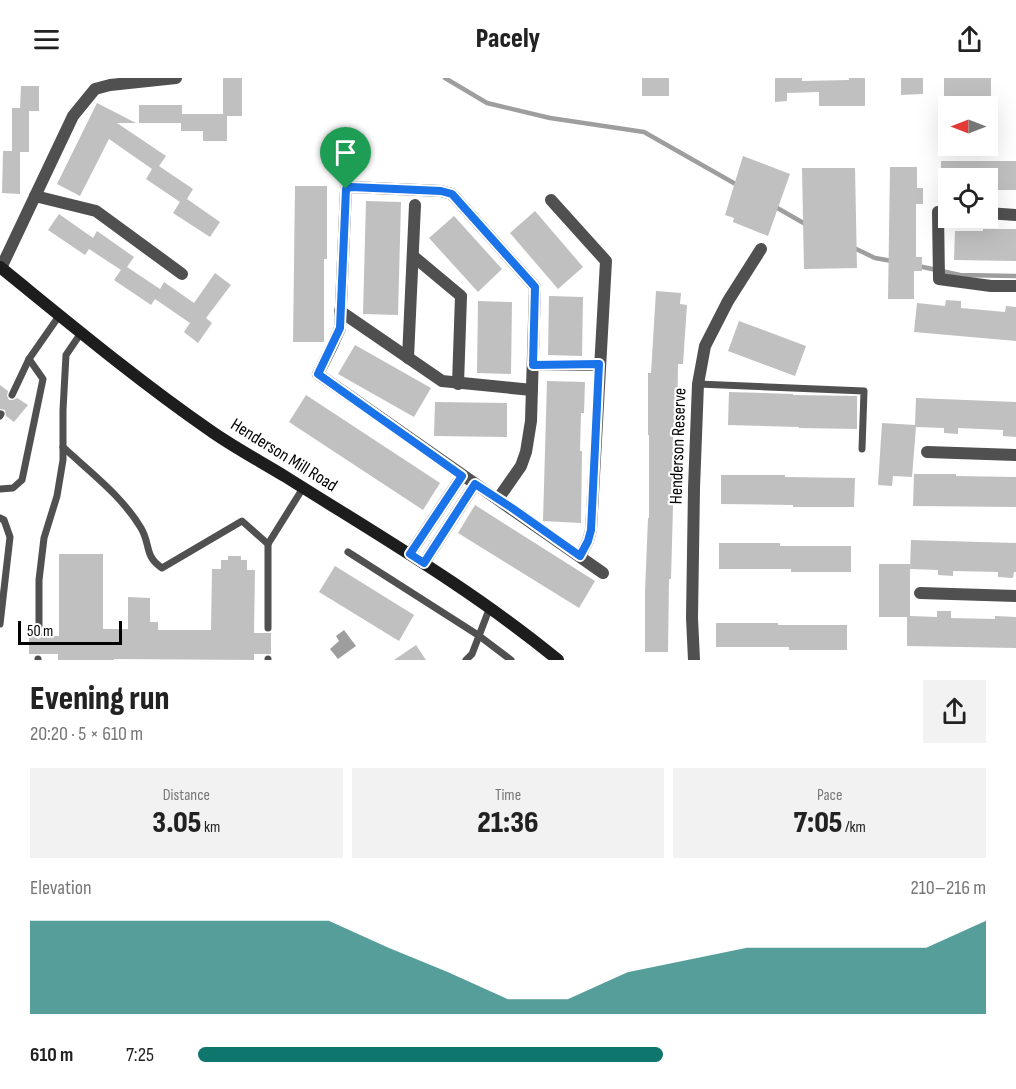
<!DOCTYPE html>
<html lang="en">
<head>
<meta charset="utf-8">
<style>
	body { margin:0; font-family:"Sofia Sans Condensed",sans-serif; background:#f2f2f2; color:#222; height:100vh; display:flex; flex-direction:column; font-size:22px; white-space:nowrap }
	* { box-sizing:border-box; margin:0 }
	p { font-size:20px; color:#767676 }
	.icon { flex:none; width:33px; height:33px; fill:none; stroke:currentColor; stroke-width:2; stroke-linecap:round; stroke-linejoin:round }
	.map { position:relative; height:582px; overflow:hidden }
	.sheet { display:flex; flex-direction:column; background:#fff; flex:1 }
	.sheet>* { flex:none }
	.needle { width:39px; rotate:270deg }
	.tools { position:absolute; left:938px; top:18px; display:grid; gap:12px }
	.tools a { display:grid; place-items:center; width:60px; height:60px; border-radius:0px; background:#fff; box-shadow:0 6px 24px #0002; font-size:30px }
	.scale { position:absolute; left:18px; bottom:15px; width:104px; box-sizing:border-box; padding-left:6px; border:3px solid #000; border-top:0; font-size:16px; line-height:21px; white-space:nowrap; color:#000; -webkit-text-stroke:4px #fff; paint-order:stroke }
	.pin { position:absolute; display:grid; place-items:center; width:51px; height:51px; color:#fff; margin:-62px -26px; border-radius:50% 50% 50% 0; rotate:-45deg; box-shadow:0 0 6px #0007 }
	.pin .icon { rotate:45deg }
	.round { display:grid; place-items:center; flex:none; width:63px; height:63px; border-radius:0px; background:#f2f2f2 }
	.headline { display:flex; align-items:center; justify-content:space-between; height:102px; padding:0 30px }
	h1 { font-size:33px; font-weight:800; line-height:45px }
	.stats { display:grid; grid-template-columns:repeat(3,1fr); gap:9px; height:102px; padding:6px 30px }
	.stats div { display:grid; align-content:center; border-radius:0px; background:#f2f2f2; text-align:center }
	.stats b { font-size:30px; font-weight:800 }
	.stats small { font-size:16px; font-weight:400 }
	.stats p { font-size:16px }
	.chart { height:168px; padding:12px 30px }
	.chart p { display:flex; justify-content:space-between }
	.chart svg { width:100%; height:108px; margin-top:6px; fill:#0f766e; opacity:.7 }
	ul { padding:0 30px; list-style:none; font-size:20px }
	li { display:grid; grid-template-columns:96px 72px 1fr; align-items:center; height:45px }
	li i { height:15px; border-radius:8px; background:#0f766e }
	header { display:flex; justify-content:space-between; align-items:center; height:78px; padding:0 30px; background:#fff; font-size:27px; font-weight:800 }
	.map>svg:first-child { display:block }
	.water { fill:#9e9e9e }
	.lines { fill:none; stroke-linecap:round; stroke-linejoin:round }
	.stream { stroke:#9e9e9e; stroke-width:4.5 }
	.building { fill:#c0c0c0 }
	.lane { stroke:#505050; stroke-width:7 }
	.street { stroke:#505050; stroke-width:12 }
	.secondary { stroke:#1d1d1d; stroke-width:12 }
	.route-casing { stroke:#fff; stroke-width:12 }
	.route { stroke:#1a73e8; stroke-width:8 }
	.labels { text-anchor:middle; dominant-baseline:central; stroke-width:4.5; stroke-linejoin:round; paint-order:stroke }
	.street-label { font-size:18px; fill:#000; stroke:#fff }
</style>
</head>
<body>
<header><svg class="icon" aria-label="menu" viewBox="0 0 24 24"><path d="M4 6h16M4 12h16M4 18h16"/></svg>Pacely<svg class="icon" aria-label="share" viewBox="0 0 24 24"><path d="M12 15V3M7 8l5-5 5 5M5 13v7h14v-7"/></svg></header>
<div class="map">
<svg width="1016" height="582" viewBox="0 0 1016 582">
	<rect width="100%" height="100%" fill="#fff"/>
	<!-- water -->
	<polygon class="water" points="344,552 356,568 338,581 330,571 339,563 336,558"/>
	<g class="lines">
		<!-- stream -->
		<g class="stream">
			<polyline points="445,0 487,25 550,40 644,54 739,108"/>
			<polyline points="772,127 807,147"/>
			<polyline points="852,169 875,180 892,183"/>
			<polyline points="918,188 960,197 1016,198"/>
		</g>
	</g>
	<!-- building -->
	<g class="building">
		<polygon points="223,0 242,0 242,38 227,38 227,63 203,63 203,53 181,53 181,45 139,45 139,27 182,27 182,36 223,36"/>
		<rect x="642" y="0" width="27" height="18"/>
		<polygon points="775,0 802,0 802,3 849,2 849,0 865,0 865,28 819,28 819,14 787,15 787,23 775,24"/>
		<polygon points="901,0 923,0 923,16 901,17"/>
		<polygon points="944,0 991,0 991,19 944,18"/>
		<polygon points="21,8 39,8 39,33 29,33 29,74 20,74 20,116 2,115 3,73 12,73 12,30 20,30"/>
		<polygon points="97,25 136,45 117,45 166,78 159,88 193,111 187,121 220,144 210,159 173,135 180,124 146,101 152,91 109,61 80,118 57,106"/>
		<polygon points="743,78 790,96 768,158 733,144 734,140 725,137"/>
		<polygon points="941,83 1016,83 1016,112 987,112 987,100 946,100 946,96 941,96"/>
		<polygon points="890,89 917,89 917,110 923,110 923,126 916,126 916,179 922,179 922,193 914,193 914,221 888,221"/>
		<polygon points="802,90 855,90 857,190 804,191"/>
		<polygon points="295,108 327,108 327,181 324,181 324,264 293,264"/>
		<polygon points="366,123 401,124 398,237 363,236"/>
		<polygon points="535,133 583,189 558,211 510,155"/>
		<polygon points="59,136 93,160 97,153 134,179 127,189 160,211 164,204 194,225 215,195 231,207 206,240 212,245 198,265 184,254 190,245 155,221 151,227 114,202 121,192 89,171 85,177 48,152"/>
		<polygon points="454,138 502,191 478,214 429,160"/>
		<polygon points="983,151 1016,151 1016,183 954,182 955,153 983,153"/>
		<polygon points="656,213 681,215 680,226 687,227 683,286 678,286 677,358 673,357 673,429 671,501 669,501 668,574 645,574 645,513 648,440 649,440 649,357 648,357 648,295 651,295"/>
		<polygon points="549,218 583,219 582,278 548,277"/>
		<polygon points="946,222 961,223 961,230 1005,234 1006,228 1016,229 1016,263 914,254 917,225 945,228"/>
		<polygon points="478,223 512,224 511,296 477,295"/>
		<polygon points="739,243 806,268 795,298 728,273"/>
		<polygon points="355,267 431,310 414,339 338,296"/>
		<polygon points="547,303 585,304 584,335 581,335 580,373 582,373 581,445 543,443"/>
		<polygon points="0,307 8,313 7,318 9,322 13,322 17,320 28,327 14,344 6,338 5,332 0,331"/>
		<polygon points="729,314 793,316 793,317 857,318 857,351 799,350 799,349 728,347"/>
		<polygon points="306,317 440,405 423,432 289,344"/>
		<polygon points="916,320 1016,324 1016,359 1003,358 1003,352 958,350 958,356 944,355 944,350 916,349 912,399 893,398 892,408 878,407 882,345 915,347"/>
		<polygon points="435,324 507,325 507,359 434,358"/>
		<polygon points="914,396 956,396 956,398 1016,399 1016,429 913,428"/>
		<polygon points="721,397 785,397 785,399 855,400 854,429 793,429 793,427 721,426"/>
		<polygon points="475,427 595,503 579,530 458,455"/>
		<polygon points="911,462 1016,465 1016,494 1014,494 1013,500 998,499 998,494 953,493 953,498 938,497 938,492 910,491"/>
		<polygon points="719,465 780,465 780,468 851,468 851,494 791,494 791,491 719,491"/>
		<polygon points="59,476 103,476 103,551 128,551 128,519 150,520 150,544 158,544 158,552 211,552 212,491 221,491 221,482 228,482 228,478 241,478 241,482 247,482 247,492 255,492 254,555 271,555 271,576 254,576 254,582 114,581 114,582 58,582 58,576 29,576 29,558 34,558 38,561 44,558 59,558"/>
		<polygon points="879,486 910,486 910,538 937,539 937,533 951,533 951,540 995,541 995,538 1016,539 1016,570 907,568 907,539 879,539"/>
		<polygon points="335,488 414,537 399,563 319,514"/>
		<polygon points="716,545 778,545 778,547 847,547 847,572 789,572 789,569 716,569"/>
		<polygon points="416,567 426,582 394,582"/>
	</g>
	<g class="lines">
		<!-- lane -->
		<g class="lane">
			<polyline points="698,306 864,313 862,371"/>
			<polyline points="12,317 29,281 59,238"/>
			<polyline points="0,338 1,336"/>
			<path d="M 63,369 C 90,394 122,418 141,450 C 151,467 144,478 162,490 L 242,443 L 268,466"/>
			<polyline points="0,411 13,410 22,402 43,301 29,281"/>
			<polyline points="0,440 4,442 10,459 0,546"/>
			<polyline points="348,474 478,557 511,582"/>
			<polyline points="268,550 268,466 303,410"/>
			<polyline points="39,555 39,502 44,460 57,418 63,382 63,332 66,277 81,255"/>
			<polyline points="38,582 38,581"/>
			<polyline points="268,582 268,581"/>
			<polyline points="466,582 472,576 490,529"/>
		</g>
		<!-- street -->
		<g class="street">
			<polyline points="35,118 96,133 182,196"/>
			<polyline points="551,122 606,183 591,452 588,463 580,478"/>
			<polyline points="948,133 938,134 939,201 991,208 1016,208"/>
			<polyline points="987,135 1016,137"/>
			<polyline points="413,178 461,218 458,306"/>
			<polyline points="1,190 73,38 95,11 110,7 176,0"/>
			<polyline points="340,233 442,303 532,312"/>
			<polyline points="408,280 415,127"/>
			<polyline points="533,287 599,287"/>
			<polyline points="927,374 1016,377"/>
			<polyline points="498,421 521,388 526,374 531,343 535,209 452,116 441,113 351,109 346,111 340,250 332,268 318,296 603,495"/>
			<polyline points="410,476 462,398"/>
			<polyline points="424,485 475,406"/>
			<polyline points="920,515 1016,518"/>
			<polyline points="694,582 692,540 694,410 698,306 705,268 728,223 761,171"/>
		</g>
		<!-- secondary -->
		<path class="secondary" d="M 0,189 C 68,244 136,301 208,351 C 233,369 260,383 286,399 C 378,457 473,512 558,582"/>
	</g>
	<g class="lines">
		<defs>
			<polygon id="route" points="351,109 441,113 452,116 535,209 533,287 599,286 591,452 588,463 580,478 512,430 475,406 424,485 410,476 462,398 318,296 340,250 346,111"/>
		</defs>
		<!-- route casing -->
		<use href="#route" class="route-casing"/>
		<!-- route -->
		<use href="#route" class="route"/>
	</g>
	<g class="labels">
		<!-- street labels -->
		<g class="street-label">
			<text transform="translate(678 368) rotate(-88)">Henderson Reserve</text>
			<text transform="translate(284 377) rotate(32)">Henderson Mill Road</text>
		</g>
	</g>
</svg>
<div class="tools">
<a><svg class="needle" viewBox="-14 -14 28 28"><path d="M0-13l5 13h-10z" fill="#e53935"/><path d="M0 13l5-13h-10z" fill="#767676"/></svg></a>
<a><svg class="icon" aria-label="locate" viewBox="0 0 24 24"><circle cx="12" cy="12" r="6"/><path d="M12 2v4M12 18v4M2 12h4M18 12h4"/></svg></a>
</div>
<div class="scale">50 m</div>
<div class="pin" style="left:346px;top:111px;background:#1e9e55"><svg class="icon" aria-label="arrive" viewBox="0 0 24 24"><path d="M6 21V4h12l-3 4 3 4H6"/></svg></div>
</div>
<section class="sheet">
<div class="headline"><div><h1>Evening run</h1><p>20:20 · 5 × 610 m</p></div><a class="round"><svg class="icon" aria-label="share" viewBox="0 0 24 24"><path d="M12 15V3M7 8l5-5 5 5M5 13v7h14v-7"/></svg></a></div>
<div class="stats">
<div><p>Distance</p><b>3.05<small> km</small></b></div>
<div><p>Time</p><b>21:36</b></div>
<div><p>Pace</p><b>7:05<small> /km</small></b></div>
</div>
<div class="chart"><p><span>Elevation</span>210–216 m</p>
<svg viewBox="0 0 160 44" preserveAspectRatio="none"><path d="M0 44V6L10 6L20 6L30 6L40 6L50 6L60 17L70 27L80 38L90 38L100 27L110 22L120 17L130 17L140 17L150 17L160 6V44z"/></svg>
</div>
<ul>
<li><b>610 m</b>7:25<i style="width:59%"></i></li>
</ul>
</section>
</body>
</html>
